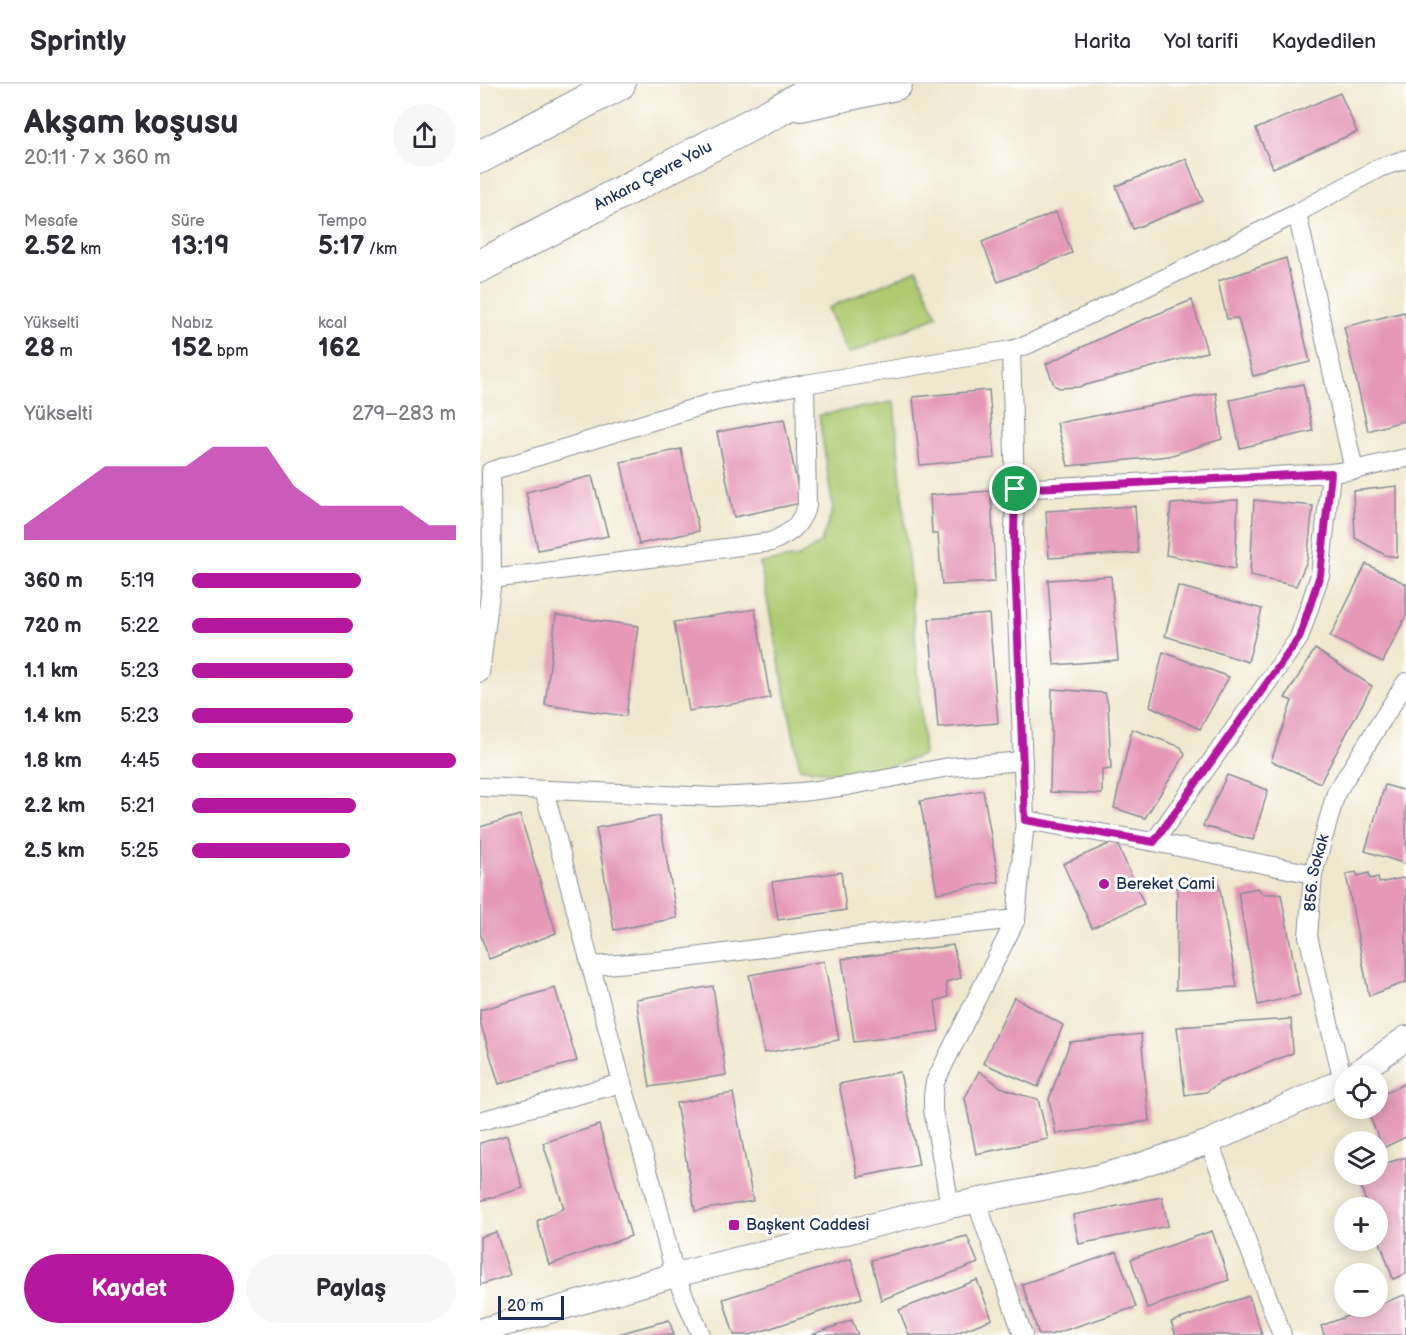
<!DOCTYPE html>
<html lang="tr">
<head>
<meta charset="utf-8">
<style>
	body { margin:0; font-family:"Balsamiq Sans",sans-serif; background:#f7f7f7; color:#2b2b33; height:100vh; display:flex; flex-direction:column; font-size:22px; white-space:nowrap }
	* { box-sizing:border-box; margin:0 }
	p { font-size:20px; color:#7c7c81 }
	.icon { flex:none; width:33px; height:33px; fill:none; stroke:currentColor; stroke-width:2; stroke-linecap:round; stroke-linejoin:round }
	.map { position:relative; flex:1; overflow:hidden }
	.side { display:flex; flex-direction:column; background:#fff; width:480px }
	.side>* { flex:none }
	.tools { position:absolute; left:854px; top:981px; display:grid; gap:12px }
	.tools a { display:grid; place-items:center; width:54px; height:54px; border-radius:50%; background:#fff; box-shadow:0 3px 15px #0003; font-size:30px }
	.scale { position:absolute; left:18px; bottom:15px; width:66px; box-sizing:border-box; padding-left:6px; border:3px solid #1b2f5e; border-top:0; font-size:16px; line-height:21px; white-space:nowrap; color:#1b2f5e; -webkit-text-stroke:4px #fff; paint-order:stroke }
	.pin { position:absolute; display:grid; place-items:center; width:51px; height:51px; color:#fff; margin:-26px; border:3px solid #fff; border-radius:50%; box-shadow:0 2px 6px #0007 }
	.round { display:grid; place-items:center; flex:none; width:63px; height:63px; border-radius:32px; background:#f7f7f7 }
	.headline { display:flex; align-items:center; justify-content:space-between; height:102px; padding:0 24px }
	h1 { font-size:33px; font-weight:700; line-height:45px }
	.metrics { display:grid; grid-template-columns:repeat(3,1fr); gap:9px; height:102px; padding:6px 24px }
	.metrics div { display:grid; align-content:center }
	.metrics b { font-size:26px; font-weight:700 }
	.metrics small { font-size:16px; font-weight:400 }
	.metrics p { font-size:16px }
	.chart { height:168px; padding:12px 24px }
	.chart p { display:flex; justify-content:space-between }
	.chart svg { width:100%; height:108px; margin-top:6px; fill:#b5179e; opacity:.7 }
	.cta { display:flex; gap:12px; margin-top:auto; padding:12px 24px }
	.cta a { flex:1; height:69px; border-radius:36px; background:#b5179e; color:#fff; font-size:24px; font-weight:700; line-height:69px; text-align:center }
	.cta a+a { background:#f7f7f7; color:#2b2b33 }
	ul { padding:0 24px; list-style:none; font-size:20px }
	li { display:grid; grid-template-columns:96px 72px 1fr; align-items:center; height:45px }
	li i { height:15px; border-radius:8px; background:#b5179e }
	header { display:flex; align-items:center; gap:36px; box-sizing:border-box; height:84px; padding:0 30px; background:#fff; border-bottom:2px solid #e1e1e2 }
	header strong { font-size:28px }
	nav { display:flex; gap:33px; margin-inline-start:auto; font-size:21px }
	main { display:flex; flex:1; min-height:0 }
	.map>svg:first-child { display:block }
	.park { fill:#afcb71; stroke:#657d68; stroke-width:1.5 }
	.building { fill:#e599b7 }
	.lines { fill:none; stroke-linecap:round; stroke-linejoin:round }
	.street-casing { stroke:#868c96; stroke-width:20 }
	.secondary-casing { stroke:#868c96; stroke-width:26 }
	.highway-casing { stroke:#868c96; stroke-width:34 }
	.street { stroke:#fff; stroke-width:18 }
	.secondary { stroke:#fff; stroke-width:24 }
	.highway { stroke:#fff; stroke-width:32 }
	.route-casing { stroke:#fff; stroke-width:12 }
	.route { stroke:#b5179e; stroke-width:8 }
	.poi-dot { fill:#b5179e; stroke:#fff; stroke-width:2 }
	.labels { text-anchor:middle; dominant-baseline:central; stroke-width:6; stroke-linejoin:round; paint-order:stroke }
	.street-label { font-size:16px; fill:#1b2f5e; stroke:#fff }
	.poi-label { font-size:16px; fill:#1b2f5e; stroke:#fff; text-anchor:start }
</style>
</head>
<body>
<header>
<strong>Sprintly</strong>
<nav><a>Harita</a><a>Yol tarifi</a><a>Kaydedilen</a></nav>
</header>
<main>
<section class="side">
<div class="headline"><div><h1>Akşam koşusu</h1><p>20:11 · 7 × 360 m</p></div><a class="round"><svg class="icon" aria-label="share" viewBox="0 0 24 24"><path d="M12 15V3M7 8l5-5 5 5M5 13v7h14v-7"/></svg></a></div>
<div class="metrics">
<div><p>Mesafe</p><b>2.52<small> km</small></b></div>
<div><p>Süre</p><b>13:19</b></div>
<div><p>Tempo</p><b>5:17<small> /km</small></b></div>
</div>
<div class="metrics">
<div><p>Yükselti</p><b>28<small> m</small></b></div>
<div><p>Nabız</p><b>152<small> bpm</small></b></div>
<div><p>kcal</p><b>162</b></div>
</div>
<div class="chart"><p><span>Yükselti</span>279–283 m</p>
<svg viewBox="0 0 160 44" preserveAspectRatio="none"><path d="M0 44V38L10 30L20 22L30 14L40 14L50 14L60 14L70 6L80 6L90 6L100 22L110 30L120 30L130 30L140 30L150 38L160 38V44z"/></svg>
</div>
<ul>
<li><b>360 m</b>5:19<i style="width:64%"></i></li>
<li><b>720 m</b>5:22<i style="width:61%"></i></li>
<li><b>1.1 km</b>5:23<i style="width:61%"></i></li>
<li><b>1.4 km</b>5:23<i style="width:61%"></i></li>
<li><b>1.8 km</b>4:45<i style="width:100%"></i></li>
<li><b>2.2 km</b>5:21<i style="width:62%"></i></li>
<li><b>2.5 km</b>5:25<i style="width:60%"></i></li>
</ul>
<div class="cta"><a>Kaydet</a><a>Paylaş</a></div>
</section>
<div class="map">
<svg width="926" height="1251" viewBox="0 0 926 1251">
	<rect width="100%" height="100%" fill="#fff"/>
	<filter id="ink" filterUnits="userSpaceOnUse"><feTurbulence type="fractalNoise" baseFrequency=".0167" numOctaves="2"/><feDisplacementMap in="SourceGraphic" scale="12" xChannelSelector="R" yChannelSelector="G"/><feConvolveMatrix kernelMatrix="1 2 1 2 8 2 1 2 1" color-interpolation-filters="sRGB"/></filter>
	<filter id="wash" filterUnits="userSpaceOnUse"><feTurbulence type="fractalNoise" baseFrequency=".008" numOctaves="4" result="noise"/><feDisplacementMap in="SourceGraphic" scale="24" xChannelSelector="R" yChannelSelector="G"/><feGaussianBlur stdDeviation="1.35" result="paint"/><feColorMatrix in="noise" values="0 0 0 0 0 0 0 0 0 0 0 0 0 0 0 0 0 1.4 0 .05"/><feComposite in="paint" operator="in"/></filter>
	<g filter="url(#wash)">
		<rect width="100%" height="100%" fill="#f0e8ce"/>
		<!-- park -->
		<g class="park">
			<polygon points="437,186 457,232 368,270 348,224"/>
			<polygon points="414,318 436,561 444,671 408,683 386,694 320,684 280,479 319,473 341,458 353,425 339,331"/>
		</g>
		<g id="blocks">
			<!-- building -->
			<g class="building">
				<polygon points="860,9 877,48 793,84 776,45"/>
				<polygon points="706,75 723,117 653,145 636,102"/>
				<polygon points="576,128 592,169 518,198 502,158"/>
				<polygon points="806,174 830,278 773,292 758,234 747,235 738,197"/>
				<polygon points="712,216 727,268 599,303 579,304 574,301 566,280 645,243"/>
				<polygon points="924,228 926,236 926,336 888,347 864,243"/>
				<polygon points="823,300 833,347 760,364 750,316"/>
				<polygon points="509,306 515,374 440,381 433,313"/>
				<polygon points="736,309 742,355 689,372 588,382 577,339"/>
				<polygon points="304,335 321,419 254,433 237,348"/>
				<polygon points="201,365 219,447 159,460 141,378"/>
				<polygon points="112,392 128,452 58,466 46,408"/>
				<polygon points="917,402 917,473 905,471 875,454 873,407"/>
				<polygon points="511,407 515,498 462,501 458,450 452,450 450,411"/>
				<polygon points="758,416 755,485 686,471 691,420"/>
				<polygon points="774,416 833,422 827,477 816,502 770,492"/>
				<polygon points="655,422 658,469 569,474 566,427"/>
				<polygon points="886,480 926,500 926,532 903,578 850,553"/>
				<polygon points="631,492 638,576 574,581 568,496"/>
				<polygon points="698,502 782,525 768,578 685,552"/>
				<polygon points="275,525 290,614 209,627 194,538"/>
				<polygon points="509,530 518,639 458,644 449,535"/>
				<polygon points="76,531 158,542 146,632 65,621"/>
				<polygon points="835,565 892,602 840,699 791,677 812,617 805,614"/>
				<polygon points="683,568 749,593 720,645 670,622"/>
				<polygon points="572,605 625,609 628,620 631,685 622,686 622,710 570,708"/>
				<polygon points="652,645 701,663 705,671 665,734 634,724"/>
				<polygon points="747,691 788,706 773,756 723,742"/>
				<polygon points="905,701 926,707 926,780 885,767"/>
				<polygon points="503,706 519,798 457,809 440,717"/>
				<polygon points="40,731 76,849 9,875 0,849 0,799 1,788 0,783 0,743"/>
				<polygon points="179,732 197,834 134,846 116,744"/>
				<polygon points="636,757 664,820 612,844 583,780"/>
				<polygon points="361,788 366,826 298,836 292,798"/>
				<polygon points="876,788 878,792 889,789 890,795 898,793 899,799 922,794 926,796 926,898 889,912 866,790"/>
				<polygon points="697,799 739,800 757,903 696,906"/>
				<polygon points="777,804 783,810 801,810 820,911 778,921 758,808"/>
				<polygon points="473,861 481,894 466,898 468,913 455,917 459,947 374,958 362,875"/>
				<polygon points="344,877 359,956 284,969 269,891"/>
				<polygon points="233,902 246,991 170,1003 156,915"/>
				<polygon points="75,904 97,977 19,1000 0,938 0,926"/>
				<polygon points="534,913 583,941 558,1003 503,979"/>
				<polygon points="811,935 813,969 739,999 726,1008 705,1011 697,943"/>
				<polygon points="661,950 669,1037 576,1050 569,1015 590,958"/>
				<polygon points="499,987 521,1003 538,1010 558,1015 568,1055 496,1070 485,1014"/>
				<polygon points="420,988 439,1081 378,1093 359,1000"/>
				<polygon points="926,999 926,1053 903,1064 886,1024 897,1024 897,1013"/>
				<polygon points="253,1009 273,1117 215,1127 196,1019"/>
				<polygon points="119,1041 151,1152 69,1181 57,1137 84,1124 63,1059"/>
				<polygon points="27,1051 43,1104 0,1117 0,1059"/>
				<polygon points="926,1073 926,1190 913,1195 897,1149 897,1124 888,1124 877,1090 897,1090 897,1082"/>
				<polygon points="682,1113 688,1142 599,1160 593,1131"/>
				<polygon points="732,1147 749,1196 667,1224 651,1175"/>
				<polygon points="16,1148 30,1191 0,1201 0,1153"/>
				<polygon points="487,1152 498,1179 401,1216 391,1176"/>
				<polygon points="637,1168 656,1223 570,1251 559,1251 542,1200"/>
				<polygon points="371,1175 382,1214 270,1251 254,1251 243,1215"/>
				<polygon points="497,1196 512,1235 471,1251 429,1251 419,1226"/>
				<polygon points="924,1211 926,1213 926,1251 844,1251 841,1242 894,1222 897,1222 897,1221"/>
				<polygon points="769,1212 782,1251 696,1251 691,1238"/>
				<polygon points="189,1236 194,1251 138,1251 138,1250"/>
				<polygon points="372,1236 378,1251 331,1251"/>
			</g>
		</g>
	</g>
	<g filter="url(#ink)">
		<use href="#blocks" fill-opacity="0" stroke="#868c96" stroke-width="1.5"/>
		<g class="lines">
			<defs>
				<g id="street">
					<polyline points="817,129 874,386"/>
					<polyline points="535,405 851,389 874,386 926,374"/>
					<path d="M 12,495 L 291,458 C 312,448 318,444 327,422 L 325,300"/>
					<polyline points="0,589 12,495 11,387 237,317 325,300 531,266 547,261 751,162 817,129 899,84 926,75"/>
					<polyline points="0,703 235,713 275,711 322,708 367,702 469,683 543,677"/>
					<polyline points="64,706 142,999 172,1100 195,1191 221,1251"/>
					<polyline points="545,736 674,758 833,790"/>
					<polyline points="674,758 819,554 840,491 851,389"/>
					<polyline points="112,882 199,875 351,855 536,835"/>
					<path id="s1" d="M 863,997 L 828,852 L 833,790 L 856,709 L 926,598"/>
					<polyline points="0,1037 142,999"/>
					<polyline points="729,1058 802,1251"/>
					<polyline points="496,1116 543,1251"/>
					<polyline points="470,1122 453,1026 453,1012 455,998 536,835 545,736 534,451 535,405 531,266"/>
				</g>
				<g id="secondary">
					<polyline points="872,992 899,974 926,954"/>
					<polyline points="0,1247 195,1191 470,1122 613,1094 655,1083 729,1058 864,996"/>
				</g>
				<g id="highway">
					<polyline points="321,21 416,0"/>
					<polyline points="0,73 139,0"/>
					<path id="s2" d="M 0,182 L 297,27 L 344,0"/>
				</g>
			</defs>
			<!-- street casing -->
			<use href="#street" class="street-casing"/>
			<!-- secondary casing -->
			<use href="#secondary" class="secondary-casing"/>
			<!-- highway casing -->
			<use href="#highway" class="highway-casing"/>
			<!-- street -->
			<use href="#street" class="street"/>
			<!-- secondary -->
			<use href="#secondary" class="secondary"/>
			<!-- highway -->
			<use href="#highway" class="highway"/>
		</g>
	</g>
	<g class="lines" filter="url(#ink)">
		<defs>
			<polygon id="route" points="851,389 840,491 819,554 674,758 545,736 534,451 535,405"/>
		</defs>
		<!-- route casing -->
		<use href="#route" class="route-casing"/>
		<!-- route -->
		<use href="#route" class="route"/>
	</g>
	<!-- markers -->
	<g class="poi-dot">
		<circle cx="624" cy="800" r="6"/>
		<rect x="248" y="1135" width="12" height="12" rx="3"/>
	</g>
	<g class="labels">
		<!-- street labels -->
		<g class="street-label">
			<text stroke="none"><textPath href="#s2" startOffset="195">Ankara Çevre Yolu</textPath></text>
			<text stroke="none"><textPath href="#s1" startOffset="213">856. Sokak</textPath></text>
		</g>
		<!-- poi labels -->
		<g class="poi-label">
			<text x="636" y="800">Bereket Cami</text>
			<text x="266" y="1141">Başkent Caddesi</text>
		</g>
	</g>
</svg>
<div class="tools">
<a><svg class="icon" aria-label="locate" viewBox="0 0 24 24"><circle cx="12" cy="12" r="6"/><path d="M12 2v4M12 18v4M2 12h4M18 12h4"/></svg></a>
<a><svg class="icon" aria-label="layers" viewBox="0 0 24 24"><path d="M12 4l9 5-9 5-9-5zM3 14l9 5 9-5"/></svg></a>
<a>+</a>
<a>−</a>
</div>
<div class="scale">20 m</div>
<div class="pin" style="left:535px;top:405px;background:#1e9e55"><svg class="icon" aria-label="arrive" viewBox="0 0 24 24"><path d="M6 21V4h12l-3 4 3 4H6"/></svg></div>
</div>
</main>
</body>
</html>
